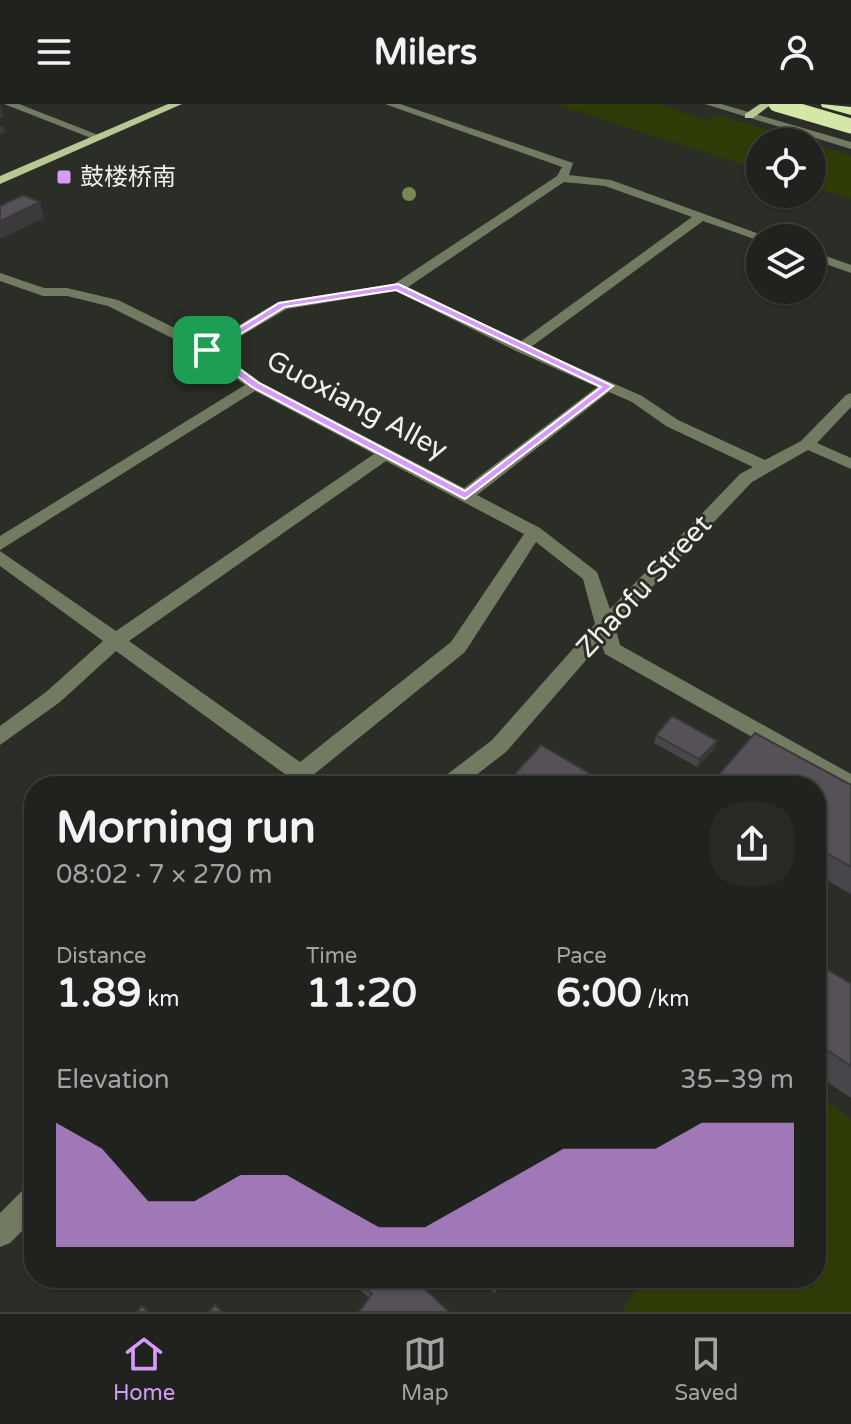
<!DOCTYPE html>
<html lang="en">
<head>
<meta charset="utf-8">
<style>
	body { margin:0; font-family:"Varela Round","Noto Sans SC",sans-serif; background:#282a26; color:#f1f3f6; height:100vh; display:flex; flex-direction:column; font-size:30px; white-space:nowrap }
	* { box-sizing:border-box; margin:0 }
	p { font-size:26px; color:#a2a4a4 }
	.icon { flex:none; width:44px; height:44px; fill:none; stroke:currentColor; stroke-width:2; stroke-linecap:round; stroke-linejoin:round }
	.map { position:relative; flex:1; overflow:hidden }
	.panel { position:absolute; left:24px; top:672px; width:802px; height:512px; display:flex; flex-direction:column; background:#20221d; border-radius:32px; box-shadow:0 2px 6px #0004,0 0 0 2px #3d3f3b }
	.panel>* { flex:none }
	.buttons { position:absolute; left:746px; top:24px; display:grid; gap:16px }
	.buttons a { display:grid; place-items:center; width:80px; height:80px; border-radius:50%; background:#20221d; box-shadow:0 2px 6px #0004,0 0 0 2px #3d3f3b; font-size:40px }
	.pin { position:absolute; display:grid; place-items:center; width:68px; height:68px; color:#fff; margin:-34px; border-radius:16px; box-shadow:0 4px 12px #0006 }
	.round { display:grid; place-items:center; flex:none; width:84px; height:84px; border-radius:32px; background:#282a26 }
	.overview { display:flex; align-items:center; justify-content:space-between; height:136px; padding:0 32px }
	h1 { font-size:44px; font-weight:700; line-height:60px }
	.metrics { display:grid; grid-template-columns:repeat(3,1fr); gap:12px; height:136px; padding:8px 32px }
	.metrics div { display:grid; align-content:center }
	.metrics b { font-size:40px; font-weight:700 }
	.metrics small { font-size:22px; font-weight:400 }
	.metrics p { font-size:22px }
	.chart { height:224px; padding:16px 32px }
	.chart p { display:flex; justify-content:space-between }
	.chart svg { width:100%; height:144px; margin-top:8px; fill:#d79bf9; opacity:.7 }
	header { display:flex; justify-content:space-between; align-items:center; height:104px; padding:0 32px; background:#20221d; font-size:36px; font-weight:700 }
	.tab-bar { display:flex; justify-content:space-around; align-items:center; height:112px; border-top:2px solid #3d3f3b; background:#20221d; font-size:22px; color:#a2a4a4 }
	.tab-bar a { display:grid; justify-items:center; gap:4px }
	.tab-bar .active { color:#d79bf9 }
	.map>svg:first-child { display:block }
	.green { fill:#303c07 }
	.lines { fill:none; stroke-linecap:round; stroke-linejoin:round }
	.minor { fill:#727a61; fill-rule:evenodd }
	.major { fill:#b8c894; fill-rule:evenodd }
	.highway { fill:#d4e6a8; fill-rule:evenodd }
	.highway-bridge { stroke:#d4e6a8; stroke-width:15 }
	.tree { fill:#7a8856 }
	.wall { fill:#49464b }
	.shaded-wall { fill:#3c393d }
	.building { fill:#555157; stroke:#3c393d; stroke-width:2 }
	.route { fill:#d79bf9; stroke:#fff; stroke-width:2; fill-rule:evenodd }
	.poi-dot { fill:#d79bf9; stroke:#2b2d27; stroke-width:3 }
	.labels { text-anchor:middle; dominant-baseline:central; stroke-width:6; stroke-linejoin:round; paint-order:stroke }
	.far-poi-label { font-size:24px; fill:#eff1ec; stroke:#2b2d27; text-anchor:start }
	.street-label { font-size:28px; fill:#eff1ec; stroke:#2b2d27 }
</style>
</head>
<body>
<header><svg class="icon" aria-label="menu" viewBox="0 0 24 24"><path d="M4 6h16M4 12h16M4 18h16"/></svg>Milers<svg class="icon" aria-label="person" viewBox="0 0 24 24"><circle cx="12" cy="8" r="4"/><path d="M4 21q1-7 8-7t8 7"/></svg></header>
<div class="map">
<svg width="851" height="1208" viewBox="0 0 851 1208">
	<rect width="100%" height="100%" fill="#2b2d27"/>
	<!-- green -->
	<g class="green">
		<polygon points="555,0 658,0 709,16 718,11 807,38 760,38 760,66"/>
		<polygon points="812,40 851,51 851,95 812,82"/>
		<polygon points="816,990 851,1015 851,1208 622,1208 643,1174 816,1174"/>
	</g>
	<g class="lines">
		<!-- minor -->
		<g class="minor">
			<polygon points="4,0 19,0 106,34 96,36"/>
			<path d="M 385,0 L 400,0 L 573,59 L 569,71 L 611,76 L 770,134 L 760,134 L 760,137 L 703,117 L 531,243 L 642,292 L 678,316 L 765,356 L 801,337 L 846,291 L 851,289 L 851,303 L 817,339 L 851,354 L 851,365 L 808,346 L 752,378 L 615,522 L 620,541 L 851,670 L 851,689 L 605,550 L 601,539 L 506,648 L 462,682 L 436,682 L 440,676 L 492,636 L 595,520 L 583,475 L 536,438 L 465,548 L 307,676 L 300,679 L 293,676 L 116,547 L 60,598 L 0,641 L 0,622 L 46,588 L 103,537 L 0,462 L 0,447 L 116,527 L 374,350 L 255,287 L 0,446 L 0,432 L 245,281 L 202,249 L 108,202 L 67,192 L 43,192 L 0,177 L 0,169 L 44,184 L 67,184 L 118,196 L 207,240 L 278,198 L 394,180 L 557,72 L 562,63 ZM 564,78 L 605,82 L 692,113 L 520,238 L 408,183 ZM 396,187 L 516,247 L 597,283 L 464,384 L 260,278 L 217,246 L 287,205 ZM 609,288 L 632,298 L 666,322 L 753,363 L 740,370 L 610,505 L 597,468 L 540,424 L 477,391 ZM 386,357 L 524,430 L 451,538 L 300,658 L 129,537 Z"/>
			<polygon points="705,0 721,0 851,38 851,45"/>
			<polygon points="812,147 851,161 851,169 812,155"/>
			<polygon points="34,1081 34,1115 10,1139 0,1143 0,1109 24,1085"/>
		</g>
		<!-- major -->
		<g class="major">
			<polygon points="168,0 182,0 0,80 0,72"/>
			<polygon points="760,0 772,0 753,14 745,14 745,10"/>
		</g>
		<!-- highway -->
		<polygon class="highway" points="821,0 851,3 851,11 822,3"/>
		<!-- highway-bridge -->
		<polyline class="highway-bridge" points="776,0 851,22"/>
	</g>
	<!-- trees -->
	<circle class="tree" cx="409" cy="90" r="7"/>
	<!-- wall -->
	<g class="wall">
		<polygon points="656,631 717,637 714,645 697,663 654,639"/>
		<polygon points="851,681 851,790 816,770 816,682"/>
		<polygon points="828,866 851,880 851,994 816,970 816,884"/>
		<polygon points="347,1174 413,1174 369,1194"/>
		<polygon points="477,1174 505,1174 495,1189"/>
	</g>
	<!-- shaded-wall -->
	<g class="shaded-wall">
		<polygon points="0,0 4,12 0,14"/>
		<polygon points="3,21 5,28 0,30 0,22"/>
		<polygon points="40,98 44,114 0,135 0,117"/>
		<polygon points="717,637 714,645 697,663 699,655"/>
	</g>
	<!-- building -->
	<g class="building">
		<polygon points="23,91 40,98 0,117 0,102"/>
		<polygon points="672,612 717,637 699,655 656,631"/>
		<polygon points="755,629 851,681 851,763 816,743 816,682 709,682"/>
		<polygon points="541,641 611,682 512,682 507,679"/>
		<polygon points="828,866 851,880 851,962 816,939 816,888"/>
		<polygon points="353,1174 413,1174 449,1208 359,1208 372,1190"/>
		<polygon points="482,1174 503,1174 496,1185"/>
		<polygon points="215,1201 222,1208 209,1208"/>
		<polygon points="142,1202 148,1208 137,1208"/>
	</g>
	<!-- route -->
	<path class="route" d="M 398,180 L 613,282 L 465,395 L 252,283 L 203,246 L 279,199 ZM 396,186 L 601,283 L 465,387 L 259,279 L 214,246 L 285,203 Z"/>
	<!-- markers -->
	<rect class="poi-dot" x="56" y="65" width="16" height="16" rx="4"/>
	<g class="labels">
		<!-- far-poi labels -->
		<g class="far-poi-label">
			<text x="80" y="73">鼓楼桥南</text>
		</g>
		<!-- street labels -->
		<g class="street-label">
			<text transform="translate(357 301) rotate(28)">Guoxiang Alley</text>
			<text transform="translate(644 482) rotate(-47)">Zhaofu Street</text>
		</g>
	</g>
</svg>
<div class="buttons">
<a><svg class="icon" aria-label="locate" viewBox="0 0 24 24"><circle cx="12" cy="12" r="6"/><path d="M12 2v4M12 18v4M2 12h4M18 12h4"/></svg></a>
<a><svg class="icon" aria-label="layers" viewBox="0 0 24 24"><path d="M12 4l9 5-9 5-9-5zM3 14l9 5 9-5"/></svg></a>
</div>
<div class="pin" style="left:207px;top:246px;background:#1e9e55"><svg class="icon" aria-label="arrive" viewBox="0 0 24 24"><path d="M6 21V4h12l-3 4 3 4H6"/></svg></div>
<section class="panel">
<div class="overview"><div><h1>Morning run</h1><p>08:02 · 7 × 270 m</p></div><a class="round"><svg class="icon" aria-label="share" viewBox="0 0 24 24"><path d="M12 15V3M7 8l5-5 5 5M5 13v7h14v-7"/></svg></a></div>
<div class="metrics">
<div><p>Distance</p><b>1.89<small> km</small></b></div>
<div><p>Time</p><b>11:20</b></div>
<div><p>Pace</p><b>6:00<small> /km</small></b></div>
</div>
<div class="chart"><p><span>Elevation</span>35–39 m</p>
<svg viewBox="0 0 160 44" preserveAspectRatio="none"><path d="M0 44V6L10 14L20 30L30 30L40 22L50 22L60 30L70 38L80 38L90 30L100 22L110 14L120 14L130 14L140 6L150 6L160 6V44z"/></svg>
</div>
</section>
</div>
<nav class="tab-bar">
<a class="active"><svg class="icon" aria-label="home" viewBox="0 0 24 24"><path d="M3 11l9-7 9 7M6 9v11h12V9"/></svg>Home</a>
<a><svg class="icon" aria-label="map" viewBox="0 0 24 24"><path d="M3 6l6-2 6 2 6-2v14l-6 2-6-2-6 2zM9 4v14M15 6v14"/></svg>Map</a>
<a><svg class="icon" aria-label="saved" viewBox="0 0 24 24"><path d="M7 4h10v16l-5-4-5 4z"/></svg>Saved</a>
</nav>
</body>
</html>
